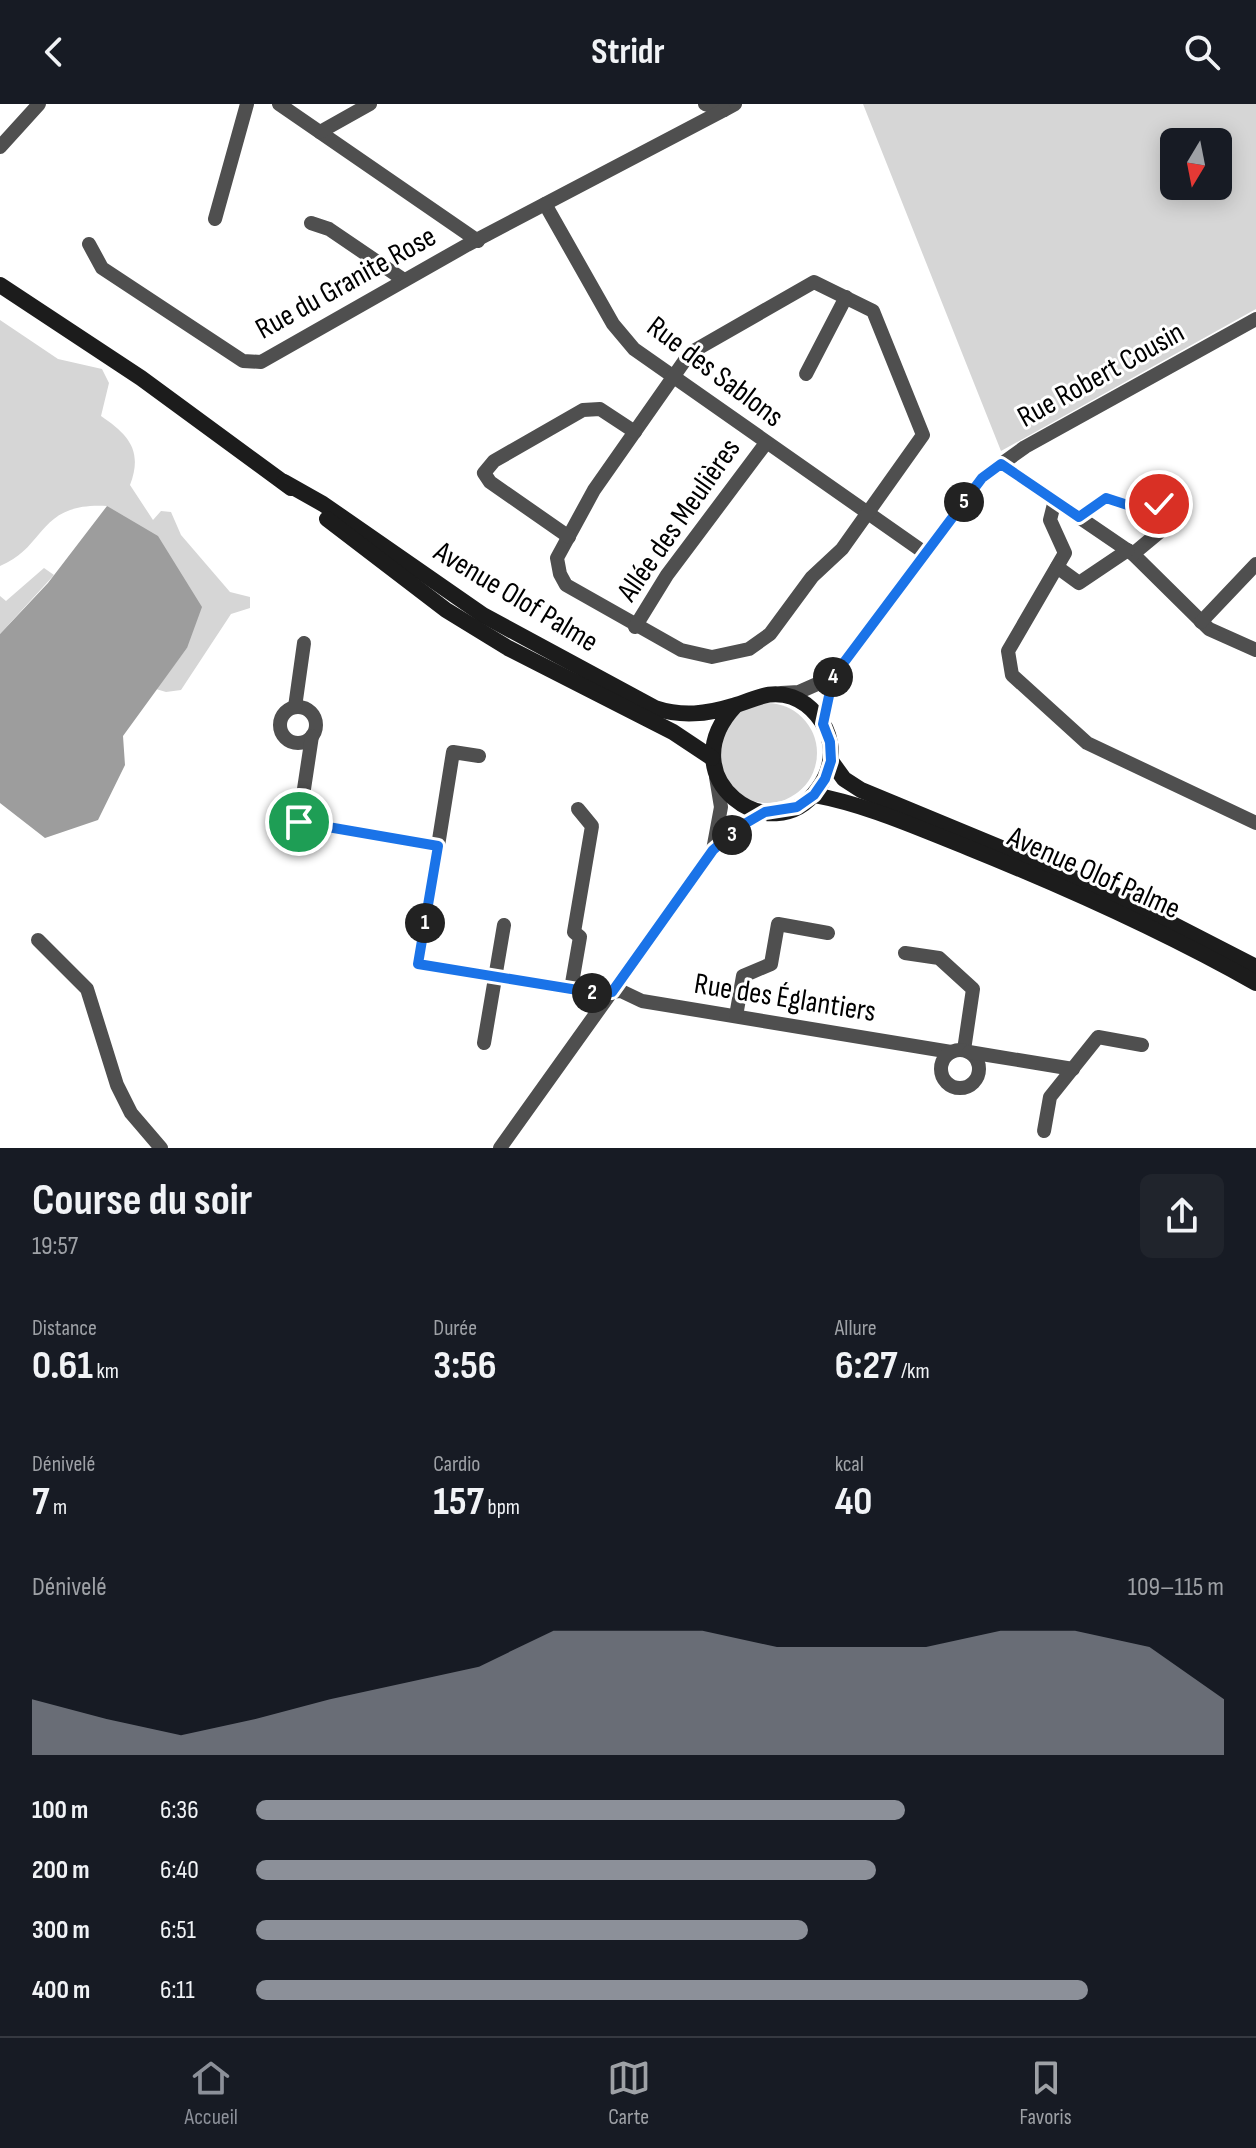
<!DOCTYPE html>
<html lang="fr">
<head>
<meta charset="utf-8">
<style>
	body { margin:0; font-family:"Sofia Sans Condensed",sans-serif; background:#20242c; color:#f1f3f6; height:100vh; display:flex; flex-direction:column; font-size:30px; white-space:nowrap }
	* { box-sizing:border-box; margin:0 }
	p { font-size:26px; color:#9ea1a6 }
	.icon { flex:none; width:44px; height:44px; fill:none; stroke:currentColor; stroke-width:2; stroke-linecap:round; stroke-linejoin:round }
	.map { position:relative; height:1044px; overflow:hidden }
	.panel { display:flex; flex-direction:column; background:#171b24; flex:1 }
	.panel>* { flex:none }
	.needle { width:52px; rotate:190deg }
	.buttons { position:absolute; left:1160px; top:24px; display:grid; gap:16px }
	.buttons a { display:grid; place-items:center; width:72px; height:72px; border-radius:12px; background:#171b24; box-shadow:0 4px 20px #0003; font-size:40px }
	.pin { position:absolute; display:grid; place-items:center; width:68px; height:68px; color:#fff; margin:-34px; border:4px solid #fff; border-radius:50%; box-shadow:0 2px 8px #0007 }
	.km { position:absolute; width:40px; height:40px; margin:-20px; border-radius:50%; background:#222; color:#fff; font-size:22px; line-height:40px; text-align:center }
	.round { display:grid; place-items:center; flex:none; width:84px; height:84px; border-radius:12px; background:#20242c }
	.summary { display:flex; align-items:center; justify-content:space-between; height:136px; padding:0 32px }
	h1 { font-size:44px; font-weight:700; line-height:60px }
	.figures { display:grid; grid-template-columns:repeat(3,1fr); gap:12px; height:136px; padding:8px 32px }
	.figures div { display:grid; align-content:center }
	.figures b { font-size:40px; font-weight:700 }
	.figures small { font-size:22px; font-weight:400 }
	.figures p { font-size:22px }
	.chart { height:224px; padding:16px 32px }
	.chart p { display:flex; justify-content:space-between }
	.chart svg { width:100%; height:144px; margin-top:8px; fill:#8c9099; opacity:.7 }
	ul { padding:0 32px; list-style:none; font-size:26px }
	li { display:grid; grid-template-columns:128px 96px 1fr; align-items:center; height:60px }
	li i { height:20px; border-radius:10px; background:#8c9099 }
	header { display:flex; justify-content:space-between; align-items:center; height:104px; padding:0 32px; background:#171b24; font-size:36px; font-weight:700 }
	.dock { display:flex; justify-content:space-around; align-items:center; height:112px; border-top:2px solid #363941; background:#171b24; font-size:22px; color:#9ea1a6 }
	.dock a { display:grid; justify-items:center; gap:4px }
	.dock .selected { color:#8c9099 }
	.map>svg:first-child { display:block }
	.green { fill:#d6d6d6; fill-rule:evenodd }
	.water { fill:#9d9d9d }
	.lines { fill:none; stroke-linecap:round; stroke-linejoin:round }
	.minor { stroke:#4f4f4f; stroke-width:14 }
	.secondary { stroke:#1c1c1c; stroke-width:16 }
	.route-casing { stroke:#fff; stroke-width:16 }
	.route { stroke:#1a73e8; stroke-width:10 }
	.labels { text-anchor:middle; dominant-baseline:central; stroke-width:6; stroke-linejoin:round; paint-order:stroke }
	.street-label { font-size:30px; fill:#000; stroke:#fff }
</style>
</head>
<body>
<header><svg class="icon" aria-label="back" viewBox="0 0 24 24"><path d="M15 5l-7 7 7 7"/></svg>Stridr<svg class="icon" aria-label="search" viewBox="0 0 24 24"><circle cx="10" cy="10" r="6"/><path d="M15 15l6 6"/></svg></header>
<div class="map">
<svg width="1256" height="1044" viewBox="0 0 1256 1044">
	<rect width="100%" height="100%" fill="#fff"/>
	<!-- green -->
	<g class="green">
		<path d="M 863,0 L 1256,0 L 1256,205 L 1001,347 ZM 1174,38 L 1218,38 L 1218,82 L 1174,82 Z"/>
		<path d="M 0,216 L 58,255 L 102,265 L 109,279 L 101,312 C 129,331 143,347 130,381 L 153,416 L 161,407 L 171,408 L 181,431 L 230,488 L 250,493 L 250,504 L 231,510 L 181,586 L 166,588 L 156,585 L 187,544 L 107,402 C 37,398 47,443 0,462 Z"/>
		<polygon points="44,464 54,471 0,530 0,492 6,497"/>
		<circle cx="767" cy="649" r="50"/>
	</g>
	<!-- water -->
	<polygon class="water" points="107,402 158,432 202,503 187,544 123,632 125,661 98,716 45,734 0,699 0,530 48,479"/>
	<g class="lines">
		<!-- minor -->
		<g class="minor">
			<polyline points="279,0 478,137"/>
			<polyline points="705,0 724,6 735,0"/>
			<polyline points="320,28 370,0"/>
			<polyline points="0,43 39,0"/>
			<polyline points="545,100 613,220 634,245 925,449"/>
			<polyline points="215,115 247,0"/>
			<polyline points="311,119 329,125 404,176"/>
			<polyline points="89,140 102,164 243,257 261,258 467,141 724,6"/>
			<polygon points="814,178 873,207 923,331 842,445 812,473 770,530 749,545 712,553 681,546 566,481 560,470 557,454 594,386 690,249"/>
			<polyline points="806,270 846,193"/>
			<polyline points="1001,360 1133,450 1209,525 1256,546"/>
			<polyline points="1055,396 1050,416 1065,449 1008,547 1012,571 1087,639 1256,719"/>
			<polyline points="1079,413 1106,394 1146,407 1159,400 1168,410 1169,420 1133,450"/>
			<polyline points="569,433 490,378 484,369 494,357 583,306 600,305 635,328"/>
			<polyline points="1057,463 1079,479 1128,446"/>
			<polyline points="1201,518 1256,460"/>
			<polyline points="635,523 667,471 766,339"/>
			<polyline points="781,589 799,588 833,573"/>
			<circle cx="298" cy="621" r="18"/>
			<polyline points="295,603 304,539"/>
			<polyline points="823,620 833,573 982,374 1025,343 1256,215"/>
			<polyline points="312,632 299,718 438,742 418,860 596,889 621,887 642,897 951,948"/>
			<polyline points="438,742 453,648 479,652"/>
			<polyline points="713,746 721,703 716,673"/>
			<polyline points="38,836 87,885 117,981 131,1009 161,1044"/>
			<polyline points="905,849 939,854 973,885 964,946"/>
			<polyline points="571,885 580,833 574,828 592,722 578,705"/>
			<polyline points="736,912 743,872 771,860 778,820 828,829"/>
			<polyline points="484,939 504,821"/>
			<circle cx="960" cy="965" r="19"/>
			<polyline points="969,948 1073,965"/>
			<polyline points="1044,1027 1050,993 1098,933 1142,941"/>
			<polyline points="500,1044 713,746 741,722 765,708"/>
		</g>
		<!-- secondary -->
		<g class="secondary">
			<polyline points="0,181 141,274 291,384"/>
			<path d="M 284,378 L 323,400 L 483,511 L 655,604 C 682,613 707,610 733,602 C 755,596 768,585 792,593 C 811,600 827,619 830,639 C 833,655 828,671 818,685 C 772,749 668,674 735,602"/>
			<polyline points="327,415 446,506 508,544 673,628 712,654"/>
			<polyline points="831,657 844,675 861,686 1120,793 1256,863"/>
			<path d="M 814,691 C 868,701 918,724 969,744 C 1068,784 1164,827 1256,879"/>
		</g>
	</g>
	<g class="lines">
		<defs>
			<polyline id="route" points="299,718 438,742 418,860 596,889 612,888 713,746 741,722 765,708 797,703 814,691 825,675 831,657 830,638 823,620 833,573 982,374 1001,360 1079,413 1106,394 1146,407 1159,400"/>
		</defs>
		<!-- route casing -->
		<use href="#route" class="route-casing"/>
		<!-- route -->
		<use href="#route" class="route"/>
	</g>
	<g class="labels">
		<!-- street labels -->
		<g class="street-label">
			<text transform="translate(346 179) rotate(-29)">Rue du Granite Rose</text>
			<text transform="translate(715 268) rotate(37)">Rue des Sablons</text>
			<text transform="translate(1101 271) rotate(-29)">Rue Robert Cousin</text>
			<text transform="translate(679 416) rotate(-55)">Allée des Meulières</text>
			<text transform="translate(516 493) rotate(31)">Avenue Olof Palme</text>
			<text transform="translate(1094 769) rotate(24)">Avenue Olof Palme</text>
			<text transform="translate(785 894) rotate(9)">Rue des Églantiers</text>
		</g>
	</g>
</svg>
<div class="buttons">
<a><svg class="needle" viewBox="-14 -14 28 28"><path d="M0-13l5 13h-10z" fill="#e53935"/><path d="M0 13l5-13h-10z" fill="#9ea1a6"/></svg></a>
</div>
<div class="pin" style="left:299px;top:718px;background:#1e9e55"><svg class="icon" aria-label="arrive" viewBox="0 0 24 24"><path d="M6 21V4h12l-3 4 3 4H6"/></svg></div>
<div class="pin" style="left:1159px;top:400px;background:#d93025"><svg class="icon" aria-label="check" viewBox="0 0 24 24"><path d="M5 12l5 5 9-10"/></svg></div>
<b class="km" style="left:425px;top:819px">1</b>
<b class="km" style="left:592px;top:889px">2</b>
<b class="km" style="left:732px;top:731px">3</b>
<b class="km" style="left:833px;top:573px">4</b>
<b class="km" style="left:964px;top:398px">5</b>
</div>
<section class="panel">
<div class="summary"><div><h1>Course du soir</h1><p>19:57</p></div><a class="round"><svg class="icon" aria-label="share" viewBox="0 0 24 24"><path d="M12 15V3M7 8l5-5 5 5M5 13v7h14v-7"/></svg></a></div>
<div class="figures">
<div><p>Distance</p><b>0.61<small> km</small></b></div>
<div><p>Durée</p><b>3:56</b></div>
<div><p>Allure</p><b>6:27<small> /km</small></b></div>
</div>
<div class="figures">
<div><p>Dénivelé</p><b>7<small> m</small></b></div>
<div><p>Cardio</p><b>157<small> bpm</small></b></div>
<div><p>kcal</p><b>40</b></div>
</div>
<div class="chart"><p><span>Dénivelé</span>109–115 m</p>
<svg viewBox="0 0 160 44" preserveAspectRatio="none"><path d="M0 44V27L10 33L20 38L30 33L40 27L50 22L60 17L70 6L80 6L90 6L100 11L110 11L120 11L130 6L140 6L150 11L160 27V44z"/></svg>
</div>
<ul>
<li><b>100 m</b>6:36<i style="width:67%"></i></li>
<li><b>200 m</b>6:40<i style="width:64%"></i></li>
<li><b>300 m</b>6:51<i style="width:57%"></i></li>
<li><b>400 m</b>6:11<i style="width:86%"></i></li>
</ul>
</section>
<nav class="dock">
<a class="selected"><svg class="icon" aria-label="home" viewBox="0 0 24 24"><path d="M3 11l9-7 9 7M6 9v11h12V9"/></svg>Accueil</a>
<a><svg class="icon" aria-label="map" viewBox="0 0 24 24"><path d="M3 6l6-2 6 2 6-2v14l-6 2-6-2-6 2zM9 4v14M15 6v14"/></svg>Carte</a>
<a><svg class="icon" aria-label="saved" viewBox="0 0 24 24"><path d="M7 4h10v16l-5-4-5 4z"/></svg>Favoris</a>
</nav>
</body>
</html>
